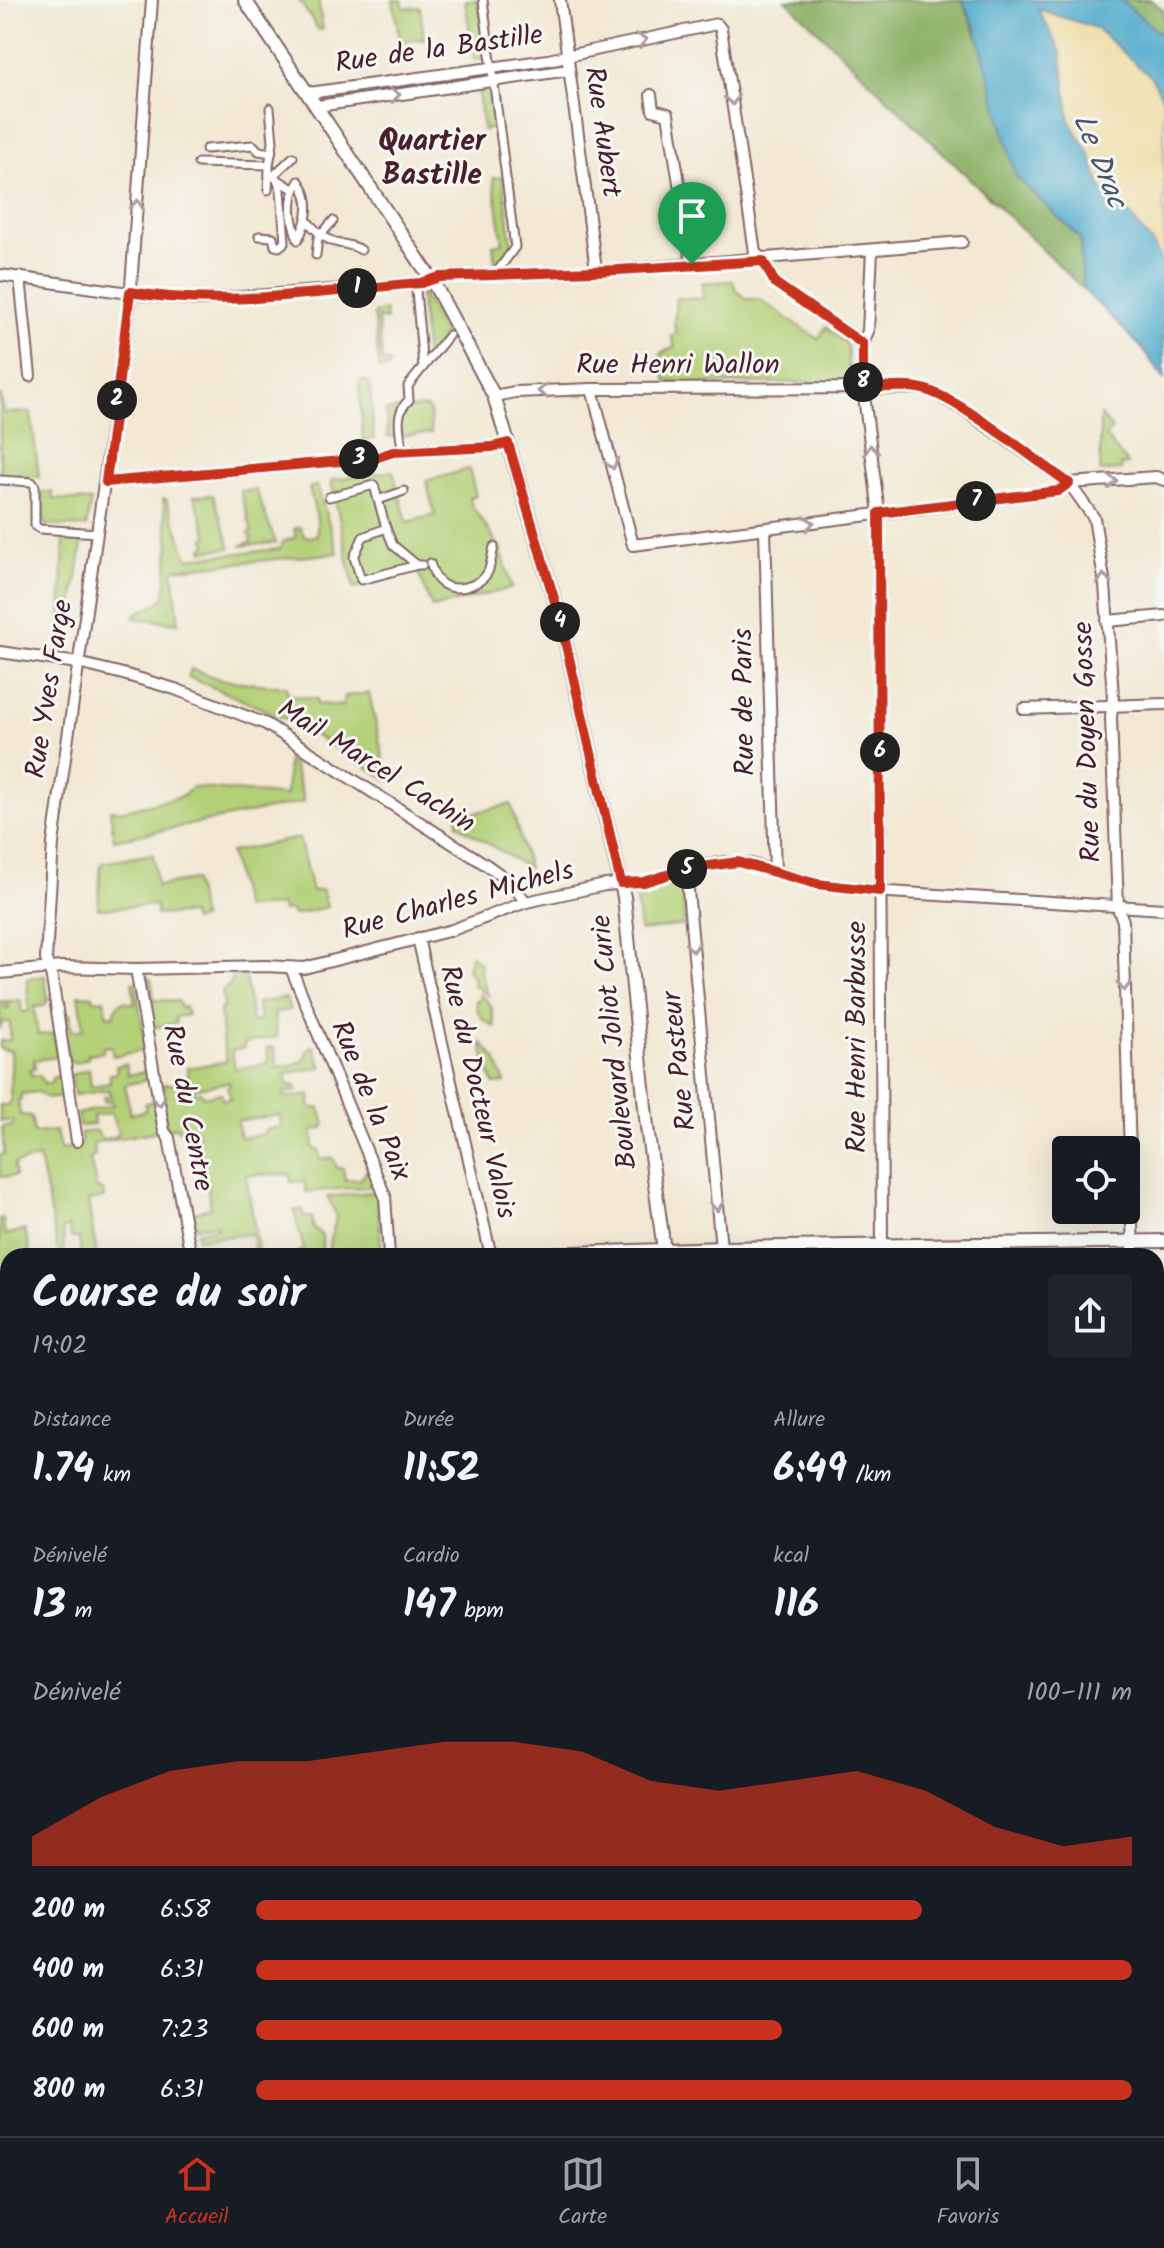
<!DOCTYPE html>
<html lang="fr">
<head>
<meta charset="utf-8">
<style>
	body { margin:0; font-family:Kalam,sans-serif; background:#20242c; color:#f1f3f6; height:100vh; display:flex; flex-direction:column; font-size:30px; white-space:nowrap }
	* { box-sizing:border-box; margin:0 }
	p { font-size:26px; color:#9ea1a6 }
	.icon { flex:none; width:44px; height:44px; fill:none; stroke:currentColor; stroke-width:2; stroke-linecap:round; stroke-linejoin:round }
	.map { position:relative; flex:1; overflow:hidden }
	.details { position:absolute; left:0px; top:1248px; width:1164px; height:888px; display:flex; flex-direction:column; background:#171b24; border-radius:24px 24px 0 0; box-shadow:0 8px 32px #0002 }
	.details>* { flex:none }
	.tools { position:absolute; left:1052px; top:1136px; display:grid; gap:16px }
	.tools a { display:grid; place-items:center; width:88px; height:88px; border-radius:8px; background:#171b24; box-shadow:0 8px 32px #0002; font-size:40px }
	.pin { position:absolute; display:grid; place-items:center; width:68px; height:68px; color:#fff; margin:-82px -34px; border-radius:50% 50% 50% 0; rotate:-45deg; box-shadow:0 0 8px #0007 }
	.pin .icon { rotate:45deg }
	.km { position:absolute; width:40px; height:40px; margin:-20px; border-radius:50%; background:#222; color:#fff; font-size:22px; line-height:40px; text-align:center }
	.round { display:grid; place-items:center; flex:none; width:84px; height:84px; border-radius:8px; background:#20242c }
	.overview { display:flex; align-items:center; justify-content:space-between; height:136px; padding:0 32px }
	h1 { font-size:44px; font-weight:600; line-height:60px }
	.stats { display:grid; grid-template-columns:repeat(3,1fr); gap:12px; height:136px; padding:8px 32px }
	.stats div { display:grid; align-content:center }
	.stats b { font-size:40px; font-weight:600 }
	.stats small { font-size:22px; font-weight:400 }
	.stats p { font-size:22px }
	.chart { height:224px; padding:16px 32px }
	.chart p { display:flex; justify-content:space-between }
	.chart svg { width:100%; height:144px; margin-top:8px; fill:#c8321e; opacity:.7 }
	ul { padding:0 32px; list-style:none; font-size:26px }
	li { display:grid; grid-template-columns:128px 96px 1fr; align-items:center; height:60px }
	li i { height:20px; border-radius:10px; background:#c8321e }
	.tabs { display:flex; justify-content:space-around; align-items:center; height:112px; border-top:2px solid #363941; background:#171b24; font-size:22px; color:#9ea1a6 }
	.tabs a { display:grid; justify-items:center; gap:4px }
	.tabs .selected { color:#c8321e }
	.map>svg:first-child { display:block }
	.green { fill:#b3d077; stroke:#7e7851; stroke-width:2; fill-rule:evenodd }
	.forest { fill:#8eb268; stroke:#6c684a; stroke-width:2 }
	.sand { fill:#eeda9e; stroke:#9c7c64; stroke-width:2 }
	.water { fill:#4ca9ca; stroke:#4b647a; stroke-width:2 }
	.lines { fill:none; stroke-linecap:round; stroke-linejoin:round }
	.pedestrian-casing { stroke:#856566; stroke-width:11 }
	.minor-casing { stroke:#856566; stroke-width:14 }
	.tertiary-casing { stroke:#856566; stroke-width:16 }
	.pedestrian { stroke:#fff; stroke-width:7 }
	.minor { stroke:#fff; stroke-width:10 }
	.tertiary { stroke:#fff; stroke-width:12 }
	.tram { stroke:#4a1f2b; stroke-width:2 }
	.oneway { stroke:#ae9aa0 }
	.route-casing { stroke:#fff; stroke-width:16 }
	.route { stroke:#c8321e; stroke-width:10 }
	.labels { text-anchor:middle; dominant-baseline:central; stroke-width:6; stroke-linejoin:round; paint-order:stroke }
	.street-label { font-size:28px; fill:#4a1f2b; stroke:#f6f6f2 }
	.neighbourhood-label { font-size:30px; font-weight:bold; fill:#4a1f2b; stroke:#f6f6f2 }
	.water-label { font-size:30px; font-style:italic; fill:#4b566b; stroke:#f6f6f2 }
</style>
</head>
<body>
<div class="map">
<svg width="1164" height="2136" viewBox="0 0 1164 2136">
	<rect width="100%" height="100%" fill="#f6f6f2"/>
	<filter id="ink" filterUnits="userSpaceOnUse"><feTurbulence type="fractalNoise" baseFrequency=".0125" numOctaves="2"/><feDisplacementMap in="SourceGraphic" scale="16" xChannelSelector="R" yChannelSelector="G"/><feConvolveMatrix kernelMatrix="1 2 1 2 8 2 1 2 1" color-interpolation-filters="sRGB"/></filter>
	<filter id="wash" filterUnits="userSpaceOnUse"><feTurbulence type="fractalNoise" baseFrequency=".006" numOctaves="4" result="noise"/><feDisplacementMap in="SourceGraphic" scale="32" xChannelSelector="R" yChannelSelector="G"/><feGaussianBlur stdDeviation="1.8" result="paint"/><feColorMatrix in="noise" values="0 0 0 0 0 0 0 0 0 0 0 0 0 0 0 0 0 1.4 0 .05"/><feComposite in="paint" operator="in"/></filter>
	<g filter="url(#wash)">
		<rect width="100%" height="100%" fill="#f2e8d3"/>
		<!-- green -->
		<g class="green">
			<polygon points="299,0 318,0 323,29 319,30"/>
			<polygon points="393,0 402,0 403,8 420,7 424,39 400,41"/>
			<polygon points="465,0 478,0 486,58 474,60"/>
			<polygon points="490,90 496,128 483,130 478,91"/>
			<polygon points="503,177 512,245 496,268 493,245 503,243 493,178"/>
			<polygon points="733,281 737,291 746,299 759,299 818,339 826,327 847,344 849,374 840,382 685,384 667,382 660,365 661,353 675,347 671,336 677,333 674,325 676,298 703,299 702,283"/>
			<polygon points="422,293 444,333 426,359 420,294"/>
			<polygon points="385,310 386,320 378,318 382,360 390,364 389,368 379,369 374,313"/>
			<polygon points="362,380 369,382 370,388 374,439 363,440 359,385"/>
			<polygon points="0,394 4,413 31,412 39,477 0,476"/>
			<polygon points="425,407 430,412 431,433 388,437 386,411"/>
			<polygon points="1100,415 1112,429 1105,436 1128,464 1121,465 1122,470 1100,472"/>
			<polygon points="469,469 476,496 469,498 472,506 501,549 512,588 432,608 418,572 354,588 331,480 393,471 407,522 435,515 426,481"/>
			<polygon points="317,485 338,553 175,569 173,571 179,623 134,618 135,614 158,603 165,596 169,546 163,499 166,499 188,558 280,549 282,542 296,537 294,529 300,527 304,536 311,537 317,535 317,519 309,488"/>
			<polygon points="256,490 276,543 240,546 252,541 249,533 252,531 240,491"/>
			<polygon points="41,492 53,492 53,499 91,501 86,527 45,525"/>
			<polygon points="213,495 231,548 203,551 202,548 207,546 205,538 208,536 194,496"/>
			<polygon points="64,536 83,537 71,618 61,626"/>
			<polygon points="191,669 222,680 286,687 289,695 317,699 317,704 343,706 345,696 369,693 388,780 291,721 188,677"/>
			<polygon points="288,759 292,760 304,802 114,840 110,810 120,811 183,796 192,787 286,796"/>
			<polygon points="511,804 528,868 458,825 457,817"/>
			<path d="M 299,838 L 312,891 L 322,890 L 327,907 L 293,915 L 291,910 L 283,911 L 281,905 C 267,908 256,906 244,909 L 230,852 Z"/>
			<polygon points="153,854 157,886 194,880 202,919 193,921 191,914 156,915 156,905 98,909 101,863"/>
			<polygon points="669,885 681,890 683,893 685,925 640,931 636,895"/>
			<polygon points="471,955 481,964 480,972 488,995 473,985 474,979 467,969"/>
			<path d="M 232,975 L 245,975 L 252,1022 L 260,1021 L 257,1003 L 286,998 L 290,1010 L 274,1013 L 277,1037 L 244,1043 L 244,1048 L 232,1051 L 235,1069 L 269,1063 L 267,1048 L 274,1047 L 278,1067 C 291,1065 306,1066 307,1051 L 313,1046 L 322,1067 L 285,1074 L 289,1086 L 296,1085 L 297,1091 L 284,1093 L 285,1098 L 310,1095 L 311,1108 L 320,1108 L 325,1124 L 322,1129 L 313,1130 L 314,1149 L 319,1150 L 320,1159 L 333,1158 L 337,1168 L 343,1168 L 345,1180 L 361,1179 L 368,1169 L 376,1186 L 306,1192 L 305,1181 L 291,1182 L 290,1174 L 246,1175 L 258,1248 L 254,1249 L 252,1234 L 198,1239 L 197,1232 L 217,1228 L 216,1224 L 196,1227 L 193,1212 L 211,1208 L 197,1129 L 179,1131 L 177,1127 L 167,1129 L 161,1091 L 165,1090 L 164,1084 L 183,1084 L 182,1078 L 188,1076 L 187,1068 L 227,1061 L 222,1038 L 220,1009 L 224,1007 L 222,991 L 230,985 ZM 229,1082 L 230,1086 L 227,1087 L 231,1098 L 223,1100 L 221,1093 L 203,1097 L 202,1092 L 195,1093 L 193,1089 ZM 280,1115 L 281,1127 L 266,1130 L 263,1134 L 240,1138 L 237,1121 Z"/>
			<path d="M 45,976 L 48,1000 L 44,1006 L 34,1007 L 38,1035 L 53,1033 L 58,1057 L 34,1060 L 35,1068 L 30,1069 L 31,1075 L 39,1075 L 45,1084 L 52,1083 L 52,1078 L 59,1076 L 63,1097 L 48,1099 L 38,1092 L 21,1094 L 21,1099 L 18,1100 L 20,1115 L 31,1116 L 34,1133 L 56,1131 L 60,1150 L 81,1145 L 81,1133 L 96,1130 L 102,1139 L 115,1137 L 118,1133 L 111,1113 L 93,1116 L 94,1125 L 79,1126 L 77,1114 L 113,1105 L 112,1100 L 105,1102 L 103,1097 L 110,1096 L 109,1090 L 74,1095 L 71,1075 L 89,1069 L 91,1086 L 110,1083 L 110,1074 L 117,1073 L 116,1066 L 126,1064 L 128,1075 L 149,1071 L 150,1079 L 125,1085 L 130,1114 L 145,1111 L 145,1104 L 154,1101 L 159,1131 L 93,1143 L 95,1156 L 90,1159 L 97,1189 L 103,1190 L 104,1198 L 88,1201 L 97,1256 L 81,1256 L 79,1238 L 71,1238 L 69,1227 L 63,1229 L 64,1256 L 59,1256 L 39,1158 L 14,1164 L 15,1176 L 0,1177 L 0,1155 L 4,1154 L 2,1127 L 13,1126 L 13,1121 L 0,1121 L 0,1105 L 7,1105 L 11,1100 C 8,1083 13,1068 11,1051 L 0,1049 L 0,1041 L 10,1040 L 10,1022 L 2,1022 L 0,1029 L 0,1001 L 6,1001 L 5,1008 L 9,1008 L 8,1001 L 21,1000 L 21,1009 L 23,1012 L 29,1011 L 27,979 Z"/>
			<polygon points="148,976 148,979 151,979 154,1000 178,1001 181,1008 185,1007 188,1015 175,1017 176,1023 151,1028 142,979"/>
			<polygon points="132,982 136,982 146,1050 113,1056 111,1046 103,1047 103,1052 88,1054 88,1058 76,1063 68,1061 62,1015 70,1014 72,1031 84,1029 79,995 93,996 94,1000 104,999 107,1016 114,1015 118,1004 124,1001 135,1004"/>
			<path d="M 480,994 L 491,1005 L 495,1027 C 481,1020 477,1015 476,1000 L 479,1001 Z"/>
			<polygon points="481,1042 496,1059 505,1083 494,1084 488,1070"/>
			<path d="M 370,1192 L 377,1194 L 382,1255 L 329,1256 C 326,1226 347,1226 327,1197 Z"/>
			<polygon points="303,1209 304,1217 312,1217 313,1227 322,1236 323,1256 290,1256 304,1249 294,1211"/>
			<polygon points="3,1218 5,1235 25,1230 31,1256 8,1256 8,1284 0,1285 0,1219"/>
			<polygon points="8,1885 8,1916 2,1922 0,1890"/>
			<polygon points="1164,1931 1164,2041 1158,2041 1156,2027 1156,1932"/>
			<polygon points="8,2046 8,2097 0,2085 0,2054"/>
			<polygon points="46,2128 84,2128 67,2136 33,2136"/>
		</g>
		<!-- forest -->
		<g class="forest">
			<polygon points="786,0 962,0 1051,209 1080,238 1083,289"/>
			<polygon points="1121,0 1152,0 1164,11 1164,37"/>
		</g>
		<!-- sand -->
		<polygon class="sand" points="962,0 1121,0 1164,37 1164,379 1141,347 1083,289 1080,238 1016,177 976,28"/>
		<!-- water -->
		<polygon class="water" points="962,0 1121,0 1164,37 1164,101 1152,78 1096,28 1038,9 1061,52 1070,122 1089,152 1102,189 1129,214 1155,247 1164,269 1164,379 1141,347 1083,289 1080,238 1016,177 976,28"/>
	</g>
	<g filter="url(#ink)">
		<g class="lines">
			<defs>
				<g id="pedestrian">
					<polyline points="483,0 515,247 494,276"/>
					<polyline points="206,149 253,145 259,151 271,153"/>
					<polyline points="198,163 269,165 273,142 270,108"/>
					<polyline points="269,165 269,174 293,189"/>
					<polyline points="273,176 293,157"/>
					<path d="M 299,181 C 313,200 308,220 298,240 C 291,220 287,199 299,181 Z"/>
					<polyline points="268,190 269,174"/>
					<path d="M 307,221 C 315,229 323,239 335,242 C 344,245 352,244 361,250"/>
					<polyline points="259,236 273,237 275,246 279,247 285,242 281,190 277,179"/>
					<polyline points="316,255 318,238 333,221"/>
					<polyline points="416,291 423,367"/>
					<path d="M 402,451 C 401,432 393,414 409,400 L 408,386 L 449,335"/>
					<polyline points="0,480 32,482 35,486 35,526 40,529 97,533"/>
					<polyline points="404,491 378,500 386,528 363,537 354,557 361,580 417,565"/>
					<polyline points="329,497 374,485 378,500"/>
					<polyline points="386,528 393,545 417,565 422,565"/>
					<path d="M 430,563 C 432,568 434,576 438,580 C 451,595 480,587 488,572 C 491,565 492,554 494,547"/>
					<polyline points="1156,1866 1164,1866"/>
				</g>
				<g id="minor">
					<polyline points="560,0 596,270"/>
					<polyline points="309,93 548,60 717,24 721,29 755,252 763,261 775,283 863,344"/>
					<polyline points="651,95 653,110 668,114 692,264"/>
					<polyline points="318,106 569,70"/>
					<polyline points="872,251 868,331 863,344 863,388 879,513 882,1256"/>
					<polyline points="0,275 151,296 200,300 421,283 440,277 618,270 962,242"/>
					<polyline points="20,277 30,376"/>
					<polyline points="592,389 633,545 1058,491 1069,483 1156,477 1164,480"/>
					<polyline points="494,396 515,392 592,389 919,388 933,392 967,412 1069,483 1094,518 1105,585 1113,696 1111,718 1118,908 1123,921 1133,1256"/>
					<polyline points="106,482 375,458 393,452 492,447 508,443"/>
					<polyline points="765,530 775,873"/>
					<polyline points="1107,621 1164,616"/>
					<polyline points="0,652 78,663 123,674 175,689 266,724 488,866 510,882 526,902"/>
					<polyline points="1024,709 1164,704"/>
					<polyline points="686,869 721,1248"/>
					<polyline points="418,938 491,1256"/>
					<polyline points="291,968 385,1196 389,1256"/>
					<polyline points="136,969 164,1131 169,1138 191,1256"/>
					<polyline points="0,973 62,967 136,969 265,966 304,968 452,930 526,902 605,885 644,882 686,869 726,862 751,864 817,884 889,892 1164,909"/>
					<polyline points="77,1141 52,978 46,959 53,843 130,300 152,0"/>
					<polyline points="1156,1300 1164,1300"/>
					<polyline points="1156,1341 1164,1341"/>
					<polyline points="0,1445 8,1470"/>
					<polyline points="1156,1486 1164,1486"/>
					<polyline points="0,1562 8,1561"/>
					<polyline points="1156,1609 1164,1656"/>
					<polyline points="0,1624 8,1627"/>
					<polyline points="0,1781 8,1784"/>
					<polyline points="0,2036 8,2029"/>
					<polyline points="1156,2107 1164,2105"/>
					<polyline points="0,2112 8,2125"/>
					<polyline points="10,2128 15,2136"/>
					<polyline points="642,2128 642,2136"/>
					<polyline points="831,2128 831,2136"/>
					<polyline points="355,2136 360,2128"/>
					<polyline points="436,2136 440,2128"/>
					<polyline points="964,2136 985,2129"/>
					<polyline points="1094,2136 1094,2128"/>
				</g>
				<g id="tertiary">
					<polyline points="245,0 432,280 494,396 560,619 624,897 647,1127 664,1250"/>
					<polyline points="485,1256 721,1248 1164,1241"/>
					<polyline points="0,1294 8,1293"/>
					<polyline points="985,2128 985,2136"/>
				</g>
			</defs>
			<!-- pedestrian casing -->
			<use href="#pedestrian" class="pedestrian-casing"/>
			<!-- minor casing -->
			<use href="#minor" class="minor-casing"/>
			<!-- tertiary casing -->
			<use href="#tertiary" class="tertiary-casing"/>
			<!-- pedestrian -->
			<use href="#pedestrian" class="pedestrian"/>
			<!-- minor -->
			<use href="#minor" class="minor"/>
			<!-- tertiary -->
			<use href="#tertiary" class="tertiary"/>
			<!-- tram -->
			<g class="tram">
				<polyline points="0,1640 8,1644"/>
				<polyline points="1156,1864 1164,1864"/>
			</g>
		</g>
		<!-- one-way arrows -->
		<defs><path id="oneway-chevron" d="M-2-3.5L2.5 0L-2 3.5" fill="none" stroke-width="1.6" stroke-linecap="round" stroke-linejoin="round" transform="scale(2)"/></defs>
		<g class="oneway">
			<use href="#oneway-chevron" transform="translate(642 40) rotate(-12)"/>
			<use href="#oneway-chevron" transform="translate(395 95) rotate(-8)"/>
			<use href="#oneway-chevron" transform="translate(732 100) rotate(81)"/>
			<use href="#oneway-chevron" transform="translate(137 205) rotate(-84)"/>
			<use href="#oneway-chevron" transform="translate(543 391) rotate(178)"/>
			<use href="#oneway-chevron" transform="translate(871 450) rotate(-97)"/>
			<use href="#oneway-chevron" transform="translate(612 464) rotate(75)"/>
			<use href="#oneway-chevron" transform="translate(1112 481) rotate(-5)"/>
			<use href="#oneway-chevron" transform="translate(809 523) rotate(-8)"/>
			<use href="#oneway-chevron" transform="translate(1104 579) rotate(-96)"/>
			<use href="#oneway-chevron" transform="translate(693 947) rotate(84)"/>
			<use href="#oneway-chevron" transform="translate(1124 986) rotate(88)"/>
			<use href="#oneway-chevron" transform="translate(159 1101) rotate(80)"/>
			<use href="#oneway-chevron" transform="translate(717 1206) rotate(85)"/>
		</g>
	</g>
	<g class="lines" filter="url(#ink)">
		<defs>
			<path id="route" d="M 763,261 L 775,283 L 863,344 L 863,388 C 881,388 901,385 918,388 C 952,392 1036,461 1069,483 L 1058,491 L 879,513 L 880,891 L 817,884 L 738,862 L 686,869 L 644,882 L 621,883 L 560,619 L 508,443 L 492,447 L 393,452 L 375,458 L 106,482 L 130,292 C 226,309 325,290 421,283 L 440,277 L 618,270 Z"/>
		</defs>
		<!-- route casing -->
		<use href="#route" class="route-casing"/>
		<!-- route -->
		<use href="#route" class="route"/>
	</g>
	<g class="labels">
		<!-- street labels -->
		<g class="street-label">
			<text transform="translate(439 50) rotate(-8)">Rue de la Bastille</text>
			<text transform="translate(602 132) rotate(82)">Rue Aubert</text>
			<text x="678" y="365">Rue Henri Wallon</text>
			<text transform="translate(50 689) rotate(-81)">Rue Yves Farge</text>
			<text transform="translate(745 702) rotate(-91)">Rue de Paris</text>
			<text transform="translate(1088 742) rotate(-92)">Rue du Doyen Gosse</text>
			<text transform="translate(376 767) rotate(32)">Mail Marcel Cachin</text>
			<text transform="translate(458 901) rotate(-15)">Rue Charles Michels</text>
			<text transform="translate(857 1037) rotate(-90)">Rue Henri Barbusse</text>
			<text transform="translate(615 1042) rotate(-96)">Boulevard Joliot Curie</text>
			<text transform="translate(680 1061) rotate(-96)">Rue Pasteur</text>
			<text transform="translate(477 1092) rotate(77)">Rue du Docteur Valois</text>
			<text transform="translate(370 1101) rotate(68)">Rue de la Paix</text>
			<text transform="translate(187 1108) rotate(79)">Rue du Centre</text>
		</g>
		<!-- neighbourhood labels -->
		<g class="neighbourhood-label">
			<text x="432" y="142">Quartier<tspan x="432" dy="34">Bastille</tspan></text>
		</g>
		<!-- water labels -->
		<g class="water-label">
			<text transform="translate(1099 161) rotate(68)">Le Drac</text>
		</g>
	</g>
</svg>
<div class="tools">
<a><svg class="icon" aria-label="locate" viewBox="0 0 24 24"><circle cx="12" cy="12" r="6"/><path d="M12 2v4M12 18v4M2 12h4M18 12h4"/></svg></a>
</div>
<div class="pin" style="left:692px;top:264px;background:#1e9e55"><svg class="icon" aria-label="arrive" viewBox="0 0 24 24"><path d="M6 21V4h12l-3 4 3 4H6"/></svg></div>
<b class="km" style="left:357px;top:288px">1</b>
<b class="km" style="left:117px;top:400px">2</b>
<b class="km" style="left:359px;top:459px">3</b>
<b class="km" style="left:560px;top:622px">4</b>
<b class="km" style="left:687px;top:869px">5</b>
<b class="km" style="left:880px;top:752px">6</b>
<b class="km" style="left:976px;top:501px">7</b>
<b class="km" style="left:863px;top:382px">8</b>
<section class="details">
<div class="overview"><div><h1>Course du soir</h1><p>19:02</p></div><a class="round"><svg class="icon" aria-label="share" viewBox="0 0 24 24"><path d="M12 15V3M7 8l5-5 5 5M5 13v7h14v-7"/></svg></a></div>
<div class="stats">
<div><p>Distance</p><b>1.74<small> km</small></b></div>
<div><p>Durée</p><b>11:52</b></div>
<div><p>Allure</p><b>6:49<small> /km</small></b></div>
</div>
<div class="stats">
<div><p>Dénivelé</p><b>13<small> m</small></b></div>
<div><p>Cardio</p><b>147<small> bpm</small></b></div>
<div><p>kcal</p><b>116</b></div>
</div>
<div class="chart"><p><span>Dénivelé</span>100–111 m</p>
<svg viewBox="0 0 160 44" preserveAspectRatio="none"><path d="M0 44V35L10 23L20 15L30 12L40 12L50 9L60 6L70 6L80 9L90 18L100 21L110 18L120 15L130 21L140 32L150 38L160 35V44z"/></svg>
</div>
<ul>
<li><b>200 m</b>6:58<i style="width:76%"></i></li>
<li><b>400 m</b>6:31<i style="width:100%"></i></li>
<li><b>600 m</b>7:23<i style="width:60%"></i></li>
<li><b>800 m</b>6:31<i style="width:100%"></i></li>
</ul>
</section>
</div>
<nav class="tabs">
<a class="selected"><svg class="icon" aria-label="home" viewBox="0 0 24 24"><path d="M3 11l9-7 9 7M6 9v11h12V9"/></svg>Accueil</a>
<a><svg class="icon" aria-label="map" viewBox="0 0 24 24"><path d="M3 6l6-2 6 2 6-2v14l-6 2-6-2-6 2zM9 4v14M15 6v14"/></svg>Carte</a>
<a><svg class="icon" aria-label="saved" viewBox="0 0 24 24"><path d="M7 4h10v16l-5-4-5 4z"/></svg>Favoris</a>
</nav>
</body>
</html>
